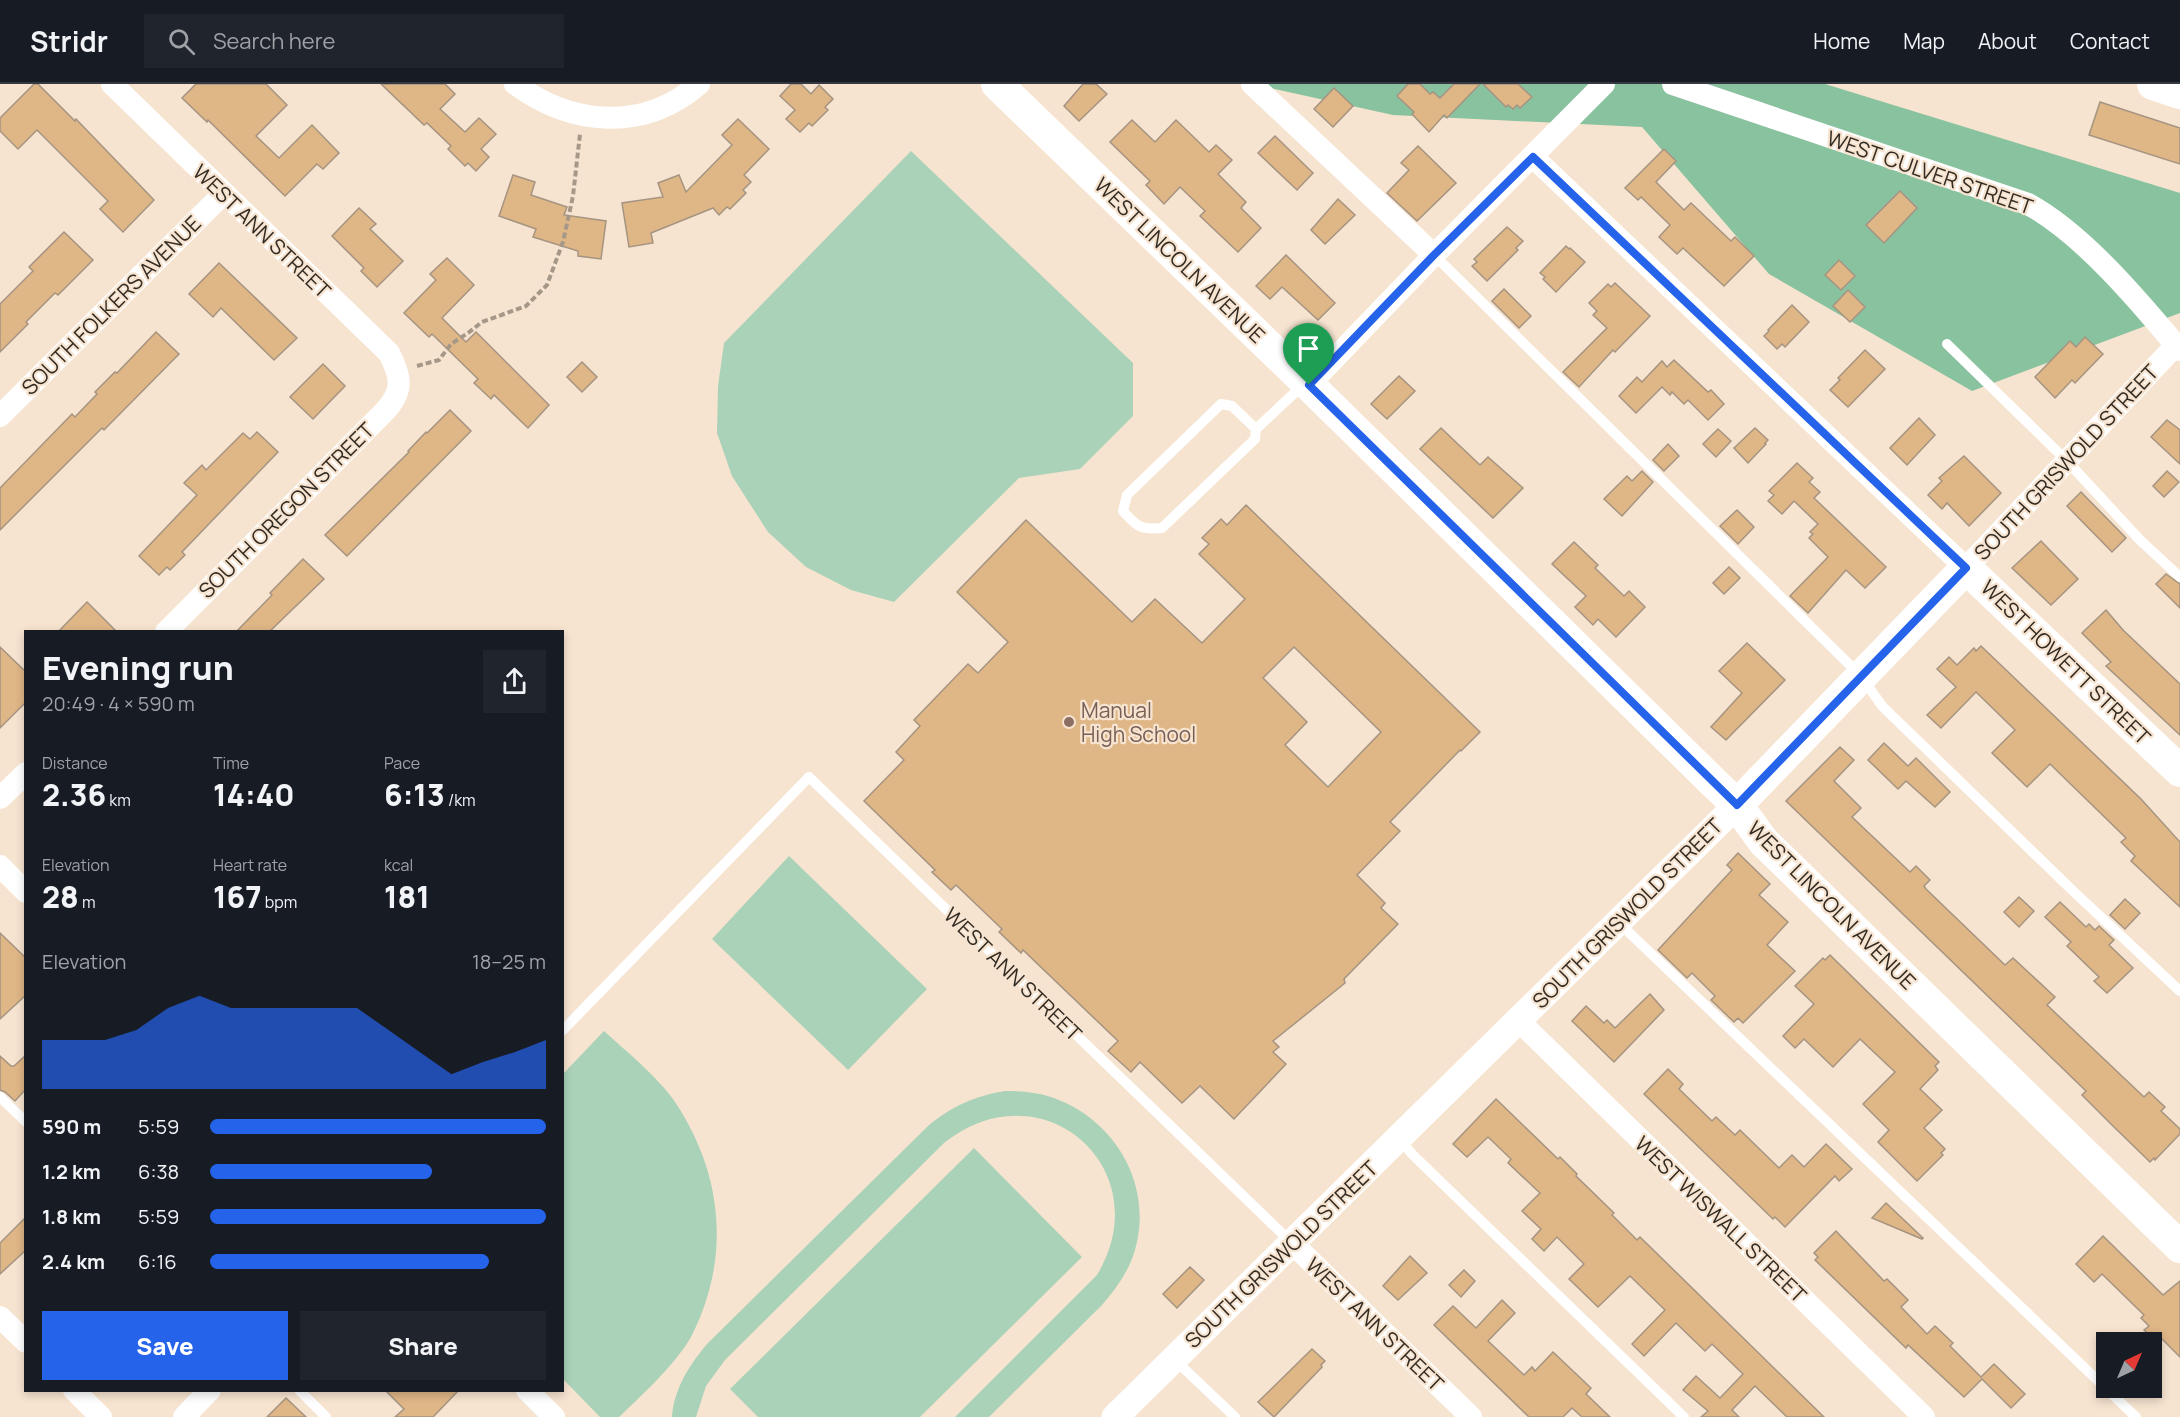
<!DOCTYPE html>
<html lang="en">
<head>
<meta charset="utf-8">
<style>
	body { margin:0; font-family:Manrope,sans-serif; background:#20242c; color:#f1f3f6; height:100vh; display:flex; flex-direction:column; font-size:22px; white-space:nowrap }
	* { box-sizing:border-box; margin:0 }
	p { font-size:20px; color:#9ea1a6 }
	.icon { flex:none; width:33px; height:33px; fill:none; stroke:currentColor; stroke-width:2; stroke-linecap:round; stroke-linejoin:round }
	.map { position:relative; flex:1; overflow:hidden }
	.panel { position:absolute; left:24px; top:546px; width:540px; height:762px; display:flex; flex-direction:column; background:#171b24; border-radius:0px; box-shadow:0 3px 9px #0003 }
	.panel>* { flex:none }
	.needle { width:39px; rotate:44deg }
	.buttons { position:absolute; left:2096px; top:1248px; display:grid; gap:12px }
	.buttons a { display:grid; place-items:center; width:66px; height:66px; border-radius:0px; background:#171b24; box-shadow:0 3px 9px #0003; font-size:30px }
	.pin { position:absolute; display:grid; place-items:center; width:51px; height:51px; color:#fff; margin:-62px -26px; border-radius:50% 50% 50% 0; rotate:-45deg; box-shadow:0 0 6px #0007 }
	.pin .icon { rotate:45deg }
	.round { display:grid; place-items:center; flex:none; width:63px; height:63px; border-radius:0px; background:#20242c }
	.overview { display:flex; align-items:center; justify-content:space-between; height:102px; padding:0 18px }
	h1 { font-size:33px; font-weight:800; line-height:45px }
	.figures { display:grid; grid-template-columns:repeat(3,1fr); gap:9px; height:102px; padding:6px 18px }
	.figures div { display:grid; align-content:center }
	.figures b { font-size:30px; font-weight:800 }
	.figures small { font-size:16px; font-weight:400 }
	.figures p { font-size:16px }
	.chart { height:168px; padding:12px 18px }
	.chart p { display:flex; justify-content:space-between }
	.chart svg { width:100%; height:108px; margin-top:6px; fill:#2563eb; opacity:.7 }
	.primary-button { display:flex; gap:12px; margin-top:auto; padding:12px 18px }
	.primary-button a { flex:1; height:69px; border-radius:0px; background:#2563eb; color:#fff; font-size:24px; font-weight:800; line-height:69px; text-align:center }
	.primary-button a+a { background:#20242c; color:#f1f3f6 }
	ul { padding:0 18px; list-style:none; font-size:20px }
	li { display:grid; grid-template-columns:96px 72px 1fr; align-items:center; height:45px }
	li i { height:15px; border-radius:8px; background:#2563eb }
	header { display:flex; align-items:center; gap:36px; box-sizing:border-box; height:84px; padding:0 30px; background:#171b24; border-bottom:2px solid #363941 }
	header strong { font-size:28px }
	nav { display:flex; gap:33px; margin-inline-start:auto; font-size:21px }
	.search { width:420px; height:54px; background:#20242c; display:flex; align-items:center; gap:15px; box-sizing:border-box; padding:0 21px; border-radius:0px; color:#9ea1a6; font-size:22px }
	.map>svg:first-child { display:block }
	.green { fill:#aad2b8 }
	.forest { fill:#89c29e }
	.building { fill:#dfb686; stroke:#a59481; stroke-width:1.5; fill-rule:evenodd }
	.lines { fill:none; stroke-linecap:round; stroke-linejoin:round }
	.path { stroke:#a69889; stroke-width:4; stroke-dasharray:6 3; stroke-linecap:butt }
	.service { stroke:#fff; stroke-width:10 }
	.minor { stroke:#fff; stroke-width:22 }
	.tertiary { stroke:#fff; stroke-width:27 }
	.secondary { stroke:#fff; stroke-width:32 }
	.route-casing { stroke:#fff; stroke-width:12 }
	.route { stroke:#2563eb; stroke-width:8 }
	.education-dot { fill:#8d6e63; stroke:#f7e4d0; stroke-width:2 }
	.labels { text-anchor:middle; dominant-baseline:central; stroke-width:4.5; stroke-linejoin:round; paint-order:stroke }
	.street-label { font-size:21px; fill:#322b23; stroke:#f7e4d0 }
	.education-label { font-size:21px; fill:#785e54; stroke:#f7e4d0; text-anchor:start }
</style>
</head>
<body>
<header>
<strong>Stridr</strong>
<div class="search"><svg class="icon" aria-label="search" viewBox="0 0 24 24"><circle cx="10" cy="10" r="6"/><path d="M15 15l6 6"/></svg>Search here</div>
<nav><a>Home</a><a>Map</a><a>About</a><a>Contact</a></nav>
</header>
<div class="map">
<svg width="2180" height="1333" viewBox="0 0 2180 1333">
	<rect width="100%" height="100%" fill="#f7e4d0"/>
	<!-- green -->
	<g class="green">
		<polygon points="911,67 1133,279 1133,332 1080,385 1019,394 894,518 851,506 806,483 768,448 732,392 717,349 718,302 724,259"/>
		<polygon points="789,772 927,905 848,986 712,855"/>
		<path d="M 604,947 C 625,966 660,995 675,1018 C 723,1090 731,1173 692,1251 C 678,1278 641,1312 619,1333 L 600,1333 L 562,1294 L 563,990 Z"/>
		<path d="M 1005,1007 C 1021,1007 1036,1008 1051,1013 C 1114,1034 1154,1100 1135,1166 C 1129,1187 1116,1205 1102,1221 L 989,1333 L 955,1333 L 1097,1191 C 1161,1084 1041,981 944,1059 L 725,1276 L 706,1302 L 696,1333 L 672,1333 C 674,1304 690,1280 708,1259 L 928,1042 C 952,1022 975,1012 1005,1007 Z"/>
		<polygon points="974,1064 1082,1173 920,1333 758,1333 730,1305"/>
	</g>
	<!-- forest -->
	<polygon class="forest" points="1252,0 1825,0 2180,109 2180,229 1972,307 1769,190 1642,43 1393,31"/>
	<!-- building -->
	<g class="building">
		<polygon points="34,0 38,0 75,37 76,35 154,116 123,148 100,125 108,117 37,46 18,65 0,47 0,34"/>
		<polygon points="196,0 266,0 287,21 256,52 279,74 312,41 339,69 323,85 317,80 285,112 208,36 207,38 182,14"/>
		<polygon points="381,0 445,0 455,10 440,25 465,48 479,34 496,50 481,65 489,73 476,87 468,79 465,82 448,65 451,62 427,39 424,41"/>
		<polygon points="791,0 801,0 811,10 819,1 833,15 825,23 828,26 812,42 809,39 800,48 786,35 795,26 780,12"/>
		<polygon points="1083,0 1096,0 1107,10 1079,37 1064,22"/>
		<polygon points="1408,0 1420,0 1430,10 1433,8 1440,14 1454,0 1480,0 1447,34 1444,31 1429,48 1412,30 1414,28 1397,12"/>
		<polygon points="1483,0 1518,0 1532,13 1520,24 1517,21 1513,25 1508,21 1506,23"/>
		<polygon points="1334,4 1353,22 1333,43 1314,25"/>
		<polygon points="2100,18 2180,44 2180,80 2089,51"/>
		<polygon points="738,35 769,65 744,91 751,98 743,106 746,109 730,125 727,123 719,131 713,124 651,149 653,159 629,163 622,119 663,113 658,99 679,91 686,108 732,61 722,51"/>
		<polygon points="1132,36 1155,58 1176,36 1209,68 1216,61 1232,76 1218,90 1246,118 1241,124 1261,144 1238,168 1200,132 1205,127 1180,103 1164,120 1146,101 1150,97 1110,58"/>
		<polygon points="1275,52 1313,89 1297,106 1258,69"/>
		<polygon points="1418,62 1456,99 1417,137 1387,109 1409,86 1401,79"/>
		<polygon points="1664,65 1676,77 1656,98 1684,126 1691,119 1731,157 1735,153 1754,172 1724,202 1683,164 1677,170 1659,153 1670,141 1641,113 1638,116 1625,104"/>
		<polygon points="513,91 535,98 531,111 567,123 564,131 606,137 601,175 578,172 578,167 533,153 536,145 499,132"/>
		<polygon points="1900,107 1917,124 1884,159 1866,141"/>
		<polygon points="1338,115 1355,131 1325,160 1311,146"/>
		<polygon points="359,124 376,140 370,145 403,177 377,203 361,187 364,184 332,152"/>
		<polygon points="1507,143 1523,157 1516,164 1518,166 1487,197 1472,182 1477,178 1474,175"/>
		<polygon points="64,148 93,176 58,211 55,209 26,238 28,240 0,268 0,220 33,187 29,183"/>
		<polygon points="1566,162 1569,165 1570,164 1585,178 1556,208 1543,195 1545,193 1540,189"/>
		<polygon points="1286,171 1335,219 1318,236 1282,203 1270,215 1256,202"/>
		<polygon points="447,174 474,201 442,234 466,258 476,248 549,321 528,344 494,311 491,315 474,299 478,295 432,250 429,253 404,229 436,196 430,190"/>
		<polygon points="1839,176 1855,192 1841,206 1825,191"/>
		<polygon points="219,179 297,254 274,276 221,224 213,233 189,210"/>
		<polygon points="1615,199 1650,232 1615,268 1613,266 1579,303 1563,288 1607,244 1593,231 1597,227 1589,219 1608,200 1611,203"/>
		<polygon points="1504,205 1531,232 1519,244 1492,217"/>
		<polygon points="1848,206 1865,223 1850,238 1833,222"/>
		<polygon points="1792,221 1809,238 1785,263 1782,260 1777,265 1764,252 1769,247 1768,246"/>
		<polygon points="156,248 179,270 104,346 102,344 0,446 0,404 72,330 75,333 97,310 95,308 115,288 117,289"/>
		<polygon points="2085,253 2103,270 2075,299 2072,296 2055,314 2035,293 2070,257 2076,263"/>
		<polygon points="1865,266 1885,285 1848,323 1830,306 1840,296 1838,294"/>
		<polygon points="1674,276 1708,308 1711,306 1724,320 1708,336 1688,316 1684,320 1672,308 1670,311 1662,303 1636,329 1619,312 1637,293 1642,298 1662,277 1667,283"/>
		<polygon points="582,278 597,293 582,308 567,293"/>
		<polygon points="323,280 345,302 313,335 290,313"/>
		<polygon points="1399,292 1415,307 1387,335 1371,320"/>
		<polygon points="450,326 471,347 347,472 325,451 409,368 408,367 426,348 427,349"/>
		<polygon points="1919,334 1935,351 1907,381 1890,364"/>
		<polygon points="2167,336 2180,346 2180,380 2151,353"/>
		<polygon points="1441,344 1480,381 1488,373 1523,404 1493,434 1420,365"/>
		<polygon points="1755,344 1768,356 1765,359 1766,360 1748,379 1734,364"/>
		<polygon points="1718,345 1731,357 1716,373 1703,360"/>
		<polygon points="257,348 278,368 182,468 185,471 170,486 167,483 159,491 139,472 197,411 184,399 202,381 206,386 243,349 250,355"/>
		<polygon points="1668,360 1679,372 1664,387 1653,376"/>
		<polygon points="1964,372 2001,409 1969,442 1947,419 1942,425 1928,411 1942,397 1939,394"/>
		<polygon points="1797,379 1813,394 1809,398 1820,408 1814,414 1886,483 1865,504 1846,486 1808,529 1790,512 1828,473 1809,454 1813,450 1810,448 1818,440 1794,417 1782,430 1768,417 1774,411 1769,407"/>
		<polygon points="1642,387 1653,398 1622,432 1604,415 1627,392 1632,397"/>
		<polygon points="2167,387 2179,398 2164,413 2153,402"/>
		<polygon points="2081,408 2126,454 2112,468 2067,422"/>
		<path d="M 1246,421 L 1480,648 L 1461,667 L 1460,666 L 1390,738 L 1400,747 L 1357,791 L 1385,819 L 1381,824 L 1398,840 L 1344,895 L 1345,899 L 1273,957 L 1279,963 L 1273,968 L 1286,980 L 1234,1035 L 1200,1002 L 1182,1019 L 1140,978 L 1131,988 L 1108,967 L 1118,957 L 1023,866 L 1021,869 L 999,848 L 1002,845 L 956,801 L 951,806 L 932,788 L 935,786 L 864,717 L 904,676 L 896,668 L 920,642 L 914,636 L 968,580 L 978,589 L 1008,558 L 957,508 L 1026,436 L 1132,538 L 1155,515 L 1202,559 L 1245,515 L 1199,470 L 1209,460 L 1202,454 L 1221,435 L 1227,441 ZM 1294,563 L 1381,648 L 1328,703 L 1285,661 L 1307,638 L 1263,594 Z"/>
		<polygon points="1737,426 1754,443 1738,460 1720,442"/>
		<polygon points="2041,457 2078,495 2051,521 2012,484"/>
		<polygon points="1574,458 1598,481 1595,484 1624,512 1629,507 1645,523 1616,553 1598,535 1593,541 1575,523 1586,512 1552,480"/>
		<polygon points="303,475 324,495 269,548 236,548 272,511 270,509"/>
		<polygon points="1729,483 1740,494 1724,510 1713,499"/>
		<polygon points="2166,490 2180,500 2180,524 2156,500"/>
		<polygon points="87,518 117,548 58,548"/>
		<polygon points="2106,526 2123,546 2180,600 2180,651 2106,582 2111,578 2082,549"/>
		<polygon points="1747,559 1785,596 1726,656 1711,643 1742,609 1719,587"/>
		<polygon points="1981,562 2141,715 2180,758 2180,823 2131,777 2135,772 2121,758 2126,754 2050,680 2027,703 1992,669 2015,646 1976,608 1941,644 1927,631 1956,603 1937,585 1949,573 1957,581 1974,564 1976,567"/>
		<polygon points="0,563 26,588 26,618 0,644"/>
		<polygon points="1884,659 1908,682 1916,674 1950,708 1935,723 1906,697 1898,705 1868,676"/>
		<polygon points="1840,663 1854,676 1834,697 1861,724 1852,733 1910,788 1916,782 1930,796 1924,802 1926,805 2005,881 2013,874 2055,913 2047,921 2144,1013 2149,1008 2165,1023 2161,1027 2180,1045 2180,1050 2155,1076 2154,1074 2150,1078 2115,1044 2082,1011 2086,1007 1786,717"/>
		<polygon points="1738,769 1770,800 1759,811 1788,838 1767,861 1795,887 1743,939 1738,934 1734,938 1711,916 1715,912 1692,889 1687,894 1658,866 1732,786 1727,781"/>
		<polygon points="2019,813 2034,827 2019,843 2004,828"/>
		<polygon points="2125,815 2140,829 2125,845 2110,831"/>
		<polygon points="2060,818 2086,843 2089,840 2095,846 2099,842 2114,856 2109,861 2133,884 2107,909 2094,897 2099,893 2067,862 2071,858 2045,833"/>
		<polygon points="0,849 26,874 26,911 0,935"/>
		<polygon points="1830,871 1939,978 1935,982 1938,986 1920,1005 1942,1026 1924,1044 1945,1065 1941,1069 1943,1071 1917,1097 1878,1058 1889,1046 1863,1020 1895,988 1860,955 1833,983 1804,955 1795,964 1783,952 1814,920 1795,902 1823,874 1825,876"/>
		<polygon points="1650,910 1664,926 1614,978 1572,937 1586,922 1604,939 1607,936 1615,944"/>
		<polygon points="26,971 26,1005 15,1017 5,1008 0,1006 0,972 11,982 14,982"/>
		<polygon points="1668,985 1683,1000 1679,1005 1712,1037 1716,1033 1735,1051 1740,1046 1779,1084 1792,1071 1804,1083 1826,1060 1852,1085 1839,1097 1835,1092 1785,1143 1775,1133 1773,1135 1644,1010"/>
		<polygon points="1496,1015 1558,1075 1560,1073 1577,1090 1576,1092 1614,1129 1612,1131 1637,1156 1640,1153 1824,1333 1787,1333 1755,1302 1732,1326 1739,1333 1701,1333 1708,1327 1683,1306 1696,1292 1720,1314 1743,1290 1712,1260 1705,1267 1676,1239 1644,1272 1632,1260 1665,1226 1630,1192 1598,1223 1569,1195 1584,1180 1557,1153 1544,1167 1532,1155 1541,1145 1522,1127 1540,1109 1508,1079 1511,1075 1488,1053 1467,1073 1453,1060"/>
		<polygon points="1886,1119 1923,1154 1922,1155 1872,1134"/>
		<polygon points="26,1133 26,1166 0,1190 0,1159"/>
		<polygon points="1836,1147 1884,1197 1887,1195 1908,1216 1901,1223 1927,1250 1935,1242 1953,1259 1950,1262 1981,1293 1994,1280 2025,1310 2011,1324 1982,1295 1964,1313 1908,1261 1906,1264 1815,1176 1818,1173 1814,1169"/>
		<polygon points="2103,1152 2163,1211 2180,1197 2180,1273 2160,1253 2156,1257 2144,1246 2149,1242 2141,1234 2144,1231 2102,1190 2094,1198 2076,1180"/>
		<polygon points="1410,1172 1427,1189 1398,1216 1383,1202"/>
		<polygon points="1190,1183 1204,1196 1177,1224 1163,1210"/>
		<polygon points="1464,1186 1475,1197 1461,1213 1449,1201"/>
		<polygon points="1502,1216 1515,1229 1488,1257 1524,1291 1532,1283 1535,1287 1553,1268 1591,1304 1586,1310 1610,1333 1582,1333 1572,1324 1563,1333 1529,1333 1434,1241 1453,1222 1476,1244"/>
		<polygon points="1312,1265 1325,1277 1321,1281 1322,1283 1274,1333 1258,1318"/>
		<polygon points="385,1306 459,1306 433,1333 395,1333 404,1325"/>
		<polygon points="286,1314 306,1333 267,1333"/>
	</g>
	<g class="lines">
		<!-- path -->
		<polyline class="path" points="417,282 439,276 451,260 468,249 482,238 526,222 547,201 563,158 573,112 580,50"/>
		<!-- service -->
		<g class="service">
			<polyline points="1434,171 1861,592 1882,622 2072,806 2180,907"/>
			<polyline points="1947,260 2067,377 2140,456 2180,493"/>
			<path d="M 1256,345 L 1232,322 L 1221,320 L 1127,411 L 1123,427 C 1137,443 1141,446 1162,444 L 1255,355 L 1256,345 L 1304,300"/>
			<polyline points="1618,838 2136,1333"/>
			<polyline points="562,947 809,693 1292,1159"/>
			<polyline points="0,1013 26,1038"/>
			<polyline points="1399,1055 1413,1071 1684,1333"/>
			<polyline points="1174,1275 1235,1333"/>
			<polyline points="299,1306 326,1333"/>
		</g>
		<!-- minor -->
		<g class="minor">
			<path d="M 112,0 L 389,269 C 401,293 404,305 386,326 L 166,548"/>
			<path d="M 515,0 C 572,42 644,48 699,0"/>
			<polyline points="1252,0 1434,171"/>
			<path d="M 1673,0 L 2028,120 C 2083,150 2139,217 2180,266"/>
			<polyline points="1533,73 1966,484 2176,261"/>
			<polyline points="1309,301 1434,171 1604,0"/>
			<polyline points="0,332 223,110"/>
			<polyline points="0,714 26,689"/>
			<polyline points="0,782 26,808"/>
			<polyline points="1519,937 1924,1333"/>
			<polyline points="1292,1159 1471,1333"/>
			<polyline points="0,1233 26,1258"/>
			<polyline points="74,1306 101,1333"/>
			<polyline points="527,1306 554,1333"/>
			<polyline points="184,1333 210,1306"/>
		</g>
		<!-- tertiary -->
		<polyline class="tertiary" points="1115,1333 1737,721"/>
		<!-- secondary -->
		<g class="secondary">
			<polyline points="997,0 1309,301 1713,698 1737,721 1763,757 2180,1163"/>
			<polyline points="2153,0 2180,9"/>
			<polyline points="1737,721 1966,484 2180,687"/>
		</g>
	</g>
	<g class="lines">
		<defs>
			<polygon id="route" points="1533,73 1966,484 1737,721 1309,301 1434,171"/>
		</defs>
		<!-- route casing -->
		<use href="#route" class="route-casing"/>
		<!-- route -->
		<use href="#route" class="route"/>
	</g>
	<!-- markers -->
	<circle class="education-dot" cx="1069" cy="638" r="6"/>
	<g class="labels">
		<!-- street labels -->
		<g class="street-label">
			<text transform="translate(1930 88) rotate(19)">WEST CULVER STREET</text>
			<text transform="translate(262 147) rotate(44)">WEST ANN STREET</text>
			<text transform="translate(1180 176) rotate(44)">WEST LINCOLN AVENUE</text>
			<text transform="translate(111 221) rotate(-45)">SOUTH FOLKERS AVENUE</text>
			<text transform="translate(2066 378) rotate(-47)">SOUTH GRISWOLD STREET</text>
			<text transform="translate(286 426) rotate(-45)">SOUTH OREGON STREET</text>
			<text transform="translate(2066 578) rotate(44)">WEST HOWETT STREET</text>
			<text transform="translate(1832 821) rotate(45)">WEST LINCOLN AVENUE</text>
			<text transform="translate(1627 829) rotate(-45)">SOUTH GRISWOLD STREET</text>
			<text transform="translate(1013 890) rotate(44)">WEST ANN STREET</text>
			<text transform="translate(1721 1135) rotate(44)">WEST WISWALL STREET</text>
			<text transform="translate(1281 1170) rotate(-44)">SOUTH GRISWOLD STREET</text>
			<text transform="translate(1375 1240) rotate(44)">WEST ANN STREET</text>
		</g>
		<!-- education labels -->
		<g class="education-label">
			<text x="1081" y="626">Manual<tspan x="1081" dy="24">High School</tspan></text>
		</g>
	</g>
</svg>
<div class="buttons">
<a><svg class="needle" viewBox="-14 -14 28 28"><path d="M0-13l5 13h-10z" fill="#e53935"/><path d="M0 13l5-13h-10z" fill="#9ea1a6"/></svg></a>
</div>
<div class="pin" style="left:1309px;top:301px;background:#1e9e55"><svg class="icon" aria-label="arrive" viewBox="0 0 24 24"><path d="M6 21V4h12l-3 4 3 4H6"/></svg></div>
<section class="panel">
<div class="overview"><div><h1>Evening run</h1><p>20:49 · 4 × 590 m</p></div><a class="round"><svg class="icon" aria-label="share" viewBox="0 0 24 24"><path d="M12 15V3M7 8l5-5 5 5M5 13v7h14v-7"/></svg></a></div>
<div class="figures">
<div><p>Distance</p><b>2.36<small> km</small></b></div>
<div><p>Time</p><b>14:40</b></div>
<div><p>Pace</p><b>6:13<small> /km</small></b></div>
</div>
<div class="figures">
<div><p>Elevation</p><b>28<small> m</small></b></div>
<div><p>Heart rate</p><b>167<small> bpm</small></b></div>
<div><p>kcal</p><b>181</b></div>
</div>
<div class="chart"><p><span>Elevation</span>18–25 m</p>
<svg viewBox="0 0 160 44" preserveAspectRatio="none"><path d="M0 44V24L10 24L20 24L30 20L40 11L50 6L60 11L70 11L80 11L90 11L100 11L110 20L120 29L130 38L140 33L150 29L160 24V44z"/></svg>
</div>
<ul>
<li><b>590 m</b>5:59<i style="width:100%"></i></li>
<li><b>1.2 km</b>6:38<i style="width:66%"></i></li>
<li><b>1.8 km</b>5:59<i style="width:100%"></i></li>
<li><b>2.4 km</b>6:16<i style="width:83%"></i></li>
</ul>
<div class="primary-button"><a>Save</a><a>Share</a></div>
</section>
</div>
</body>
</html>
